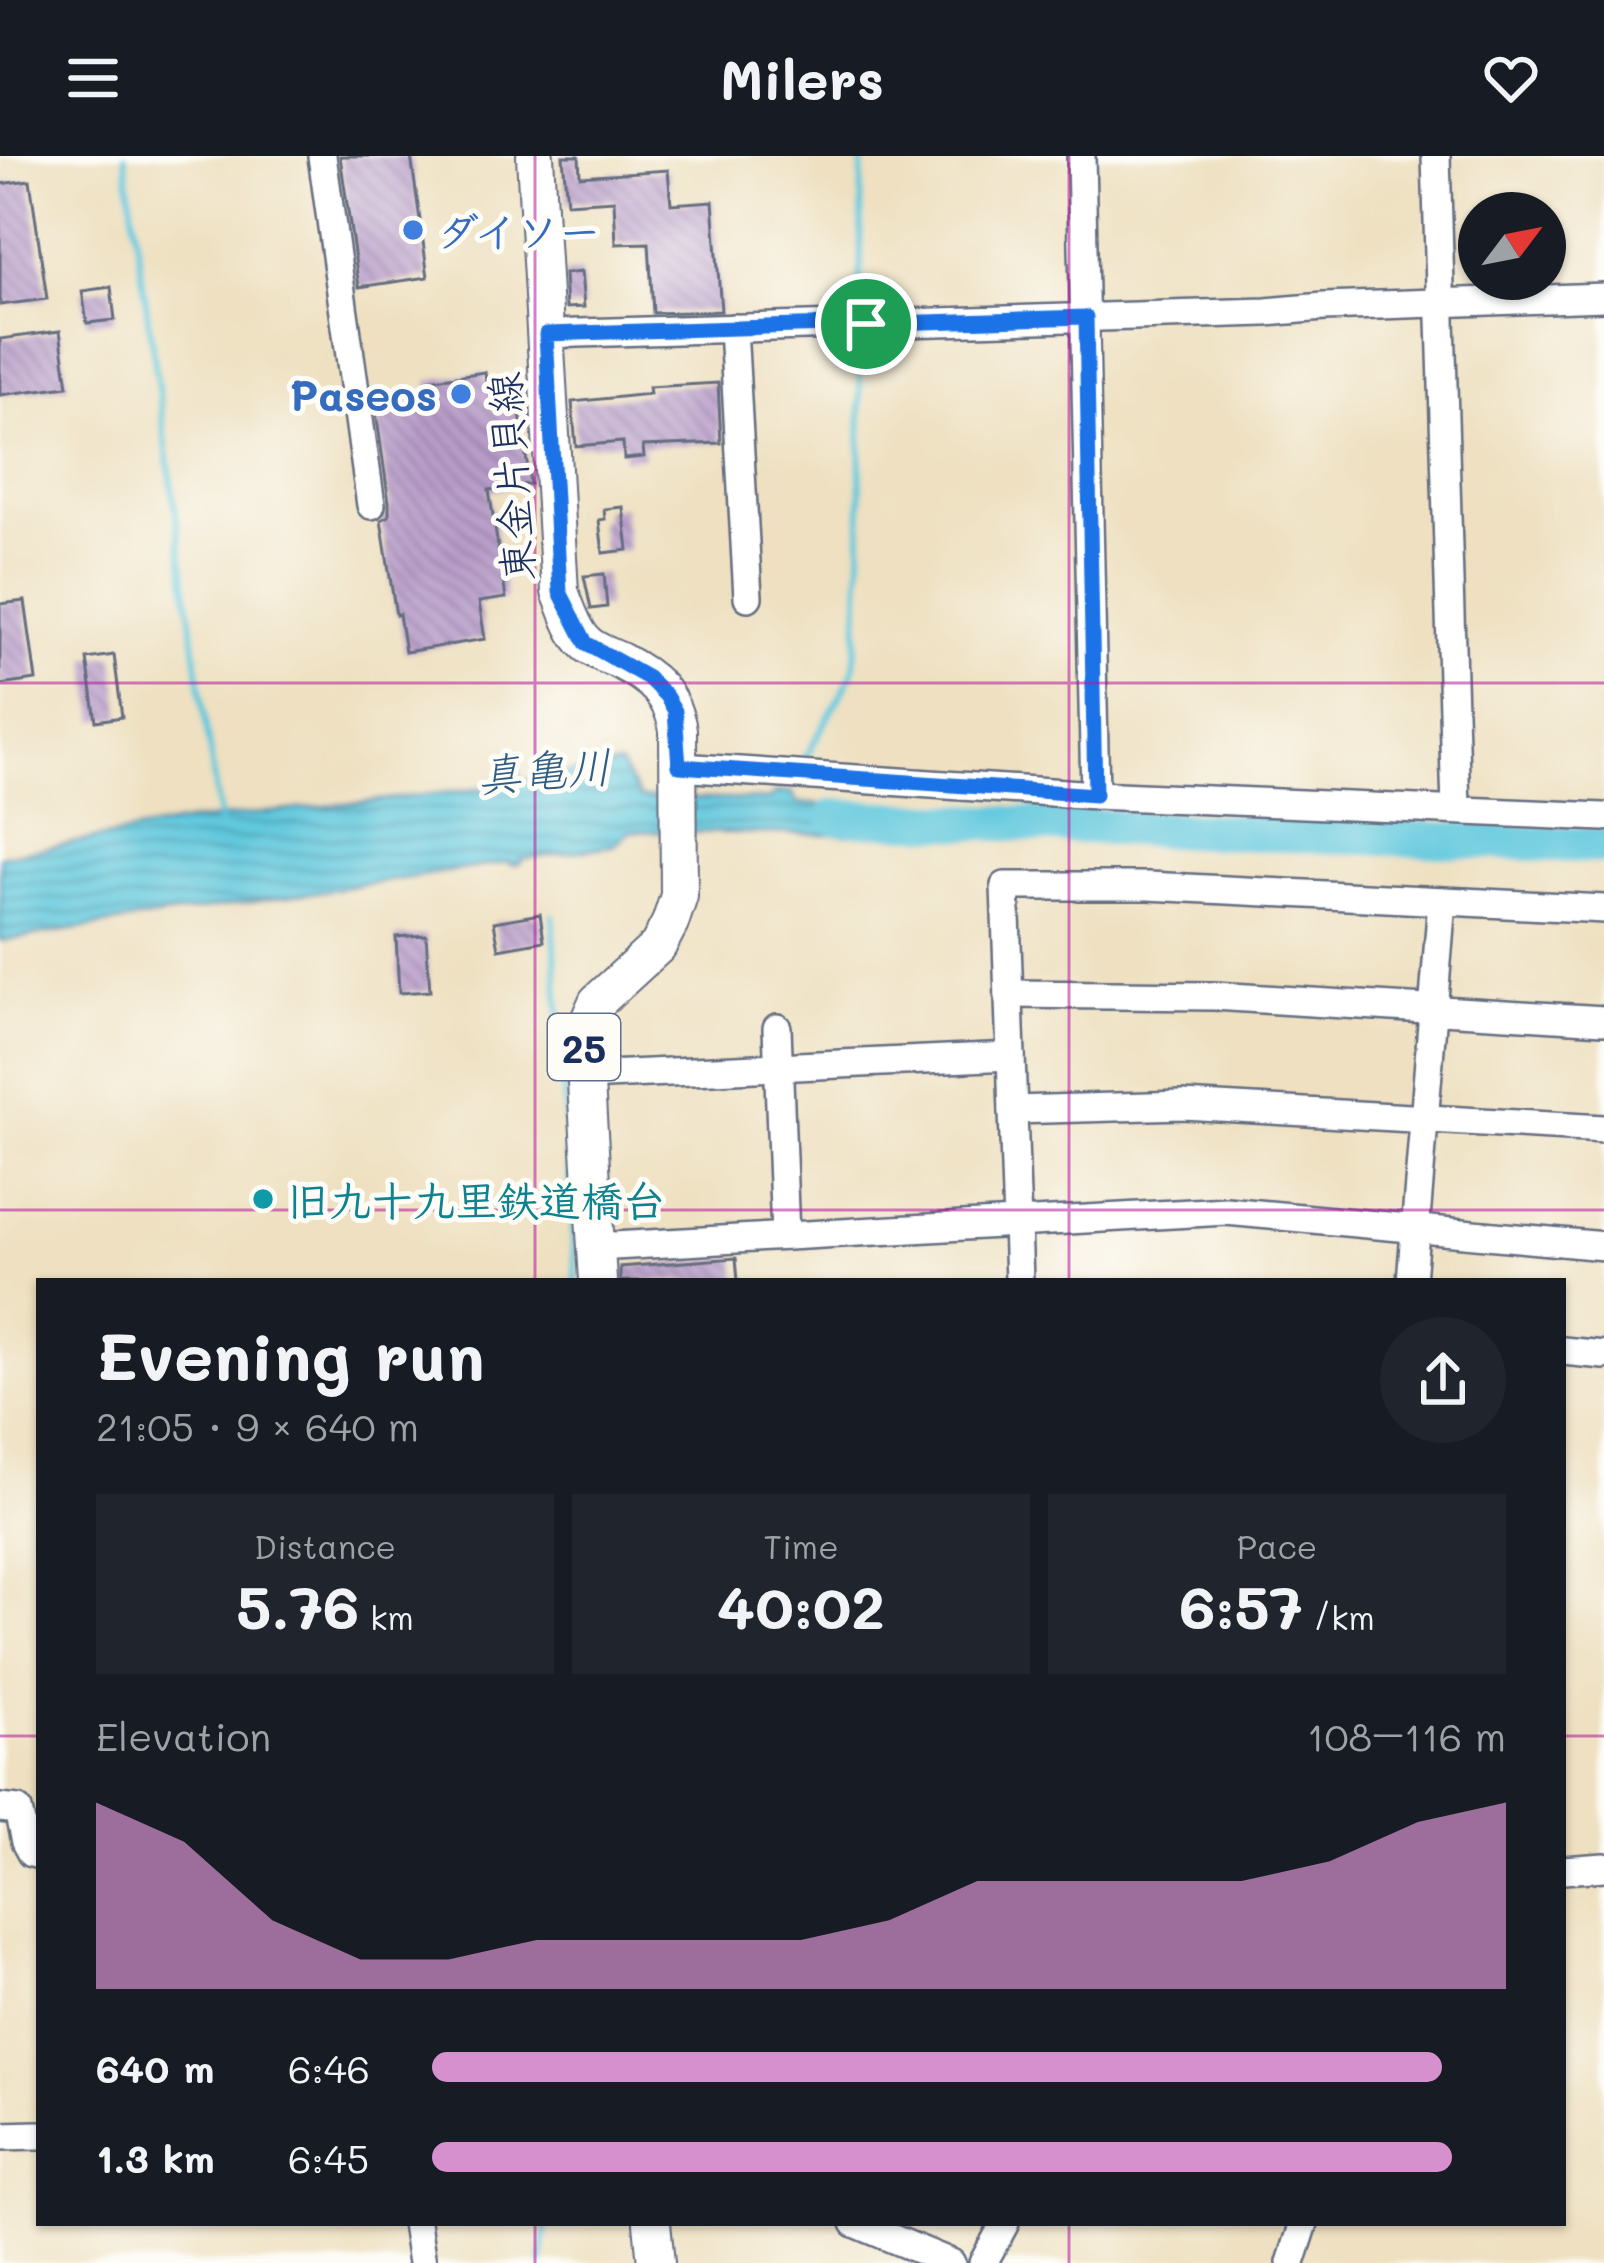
<!DOCTYPE html>
<html lang="en">
<head>
<meta charset="utf-8">
<style>
	body { margin:0; font-family:Mali,"Klee One",sans-serif; background:#20242c; color:#f1f3f6; height:100vh; display:flex; flex-direction:column; font-size:45px; white-space:nowrap }
	* { box-sizing:border-box; margin:0 }
	p { font-size:39px; color:#9ea1a6 }
	.icon { flex:none; width:66px; height:66px; fill:none; stroke:currentColor; stroke-width:2; stroke-linecap:round; stroke-linejoin:round }
	.map { position:relative; flex:1; overflow:hidden }
	.side { position:absolute; left:36px; top:1122px; width:1530px; height:948px; display:flex; flex-direction:column; background:#171b24; border-radius:0px; box-shadow:0 3px 9px #0004 }
	.side>* { flex:none }
	.needle { width:78px; rotate:58deg }
	.buttons { position:absolute; left:1458px; top:36px; display:grid; gap:24px }
	.buttons a { display:grid; place-items:center; width:108px; height:108px; border-radius:50%; background:#171b24; box-shadow:0 3px 9px #0004; font-size:60px }
	.pin { position:absolute; display:grid; place-items:center; width:102px; height:102px; color:#fff; margin:-51px; border:6px solid #fff; border-radius:50%; box-shadow:0 3px 12px #0007 }
	.round { display:grid; place-items:center; flex:none; width:126px; height:126px; border-radius:63px; background:#20242c }
	.head { display:flex; align-items:center; justify-content:space-between; height:204px; padding:0 60px }
	h1 { font-size:66px; font-weight:700; line-height:90px }
	.stats { display:grid; grid-template-columns:repeat(3,1fr); gap:18px; height:204px; padding:12px 60px }
	.stats div { display:grid; align-content:center; border-radius:0px; background:#20242c; text-align:center }
	.stats b { font-size:60px; font-weight:700 }
	.stats small { font-size:33px; font-weight:400 }
	.stats p { font-size:33px }
	.chart { height:336px; padding:24px 60px }
	.chart p { display:flex; justify-content:space-between }
	.chart svg { width:100%; height:216px; margin-top:12px; fill:#d690ce; opacity:.7 }
	ul { padding:0 60px; list-style:none; font-size:39px }
	li { display:grid; grid-template-columns:192px 144px 1fr; align-items:center; height:90px }
	li i { height:30px; border-radius:15px; background:#d690ce }
	header { display:flex; justify-content:space-between; align-items:center; height:156px; padding:0 60px; background:#171b24; font-size:54px; font-weight:700 }
	.map>svg:first-child { display:block }
	.water { fill:url(#water-rules); stroke:#3e7c9e; stroke-width:3 }
	.lines { fill:none; stroke-linecap:round; stroke-linejoin:round }
	.stream { stroke:#61c8dd; stroke-width:6 }
	.river { stroke:#61c8dd; stroke-width:36 }
	.building { fill:url(#building-back-hatch) }
	.minor-casing { stroke:#656d80; stroke-width:32 }
	.major-casing { stroke:#656d80; stroke-width:40 }
	.minor { stroke:#fff; stroke-width:27 }
	.major { stroke:#fff; stroke-width:36 }
	.route-casing { stroke:#fff; stroke-width:24 }
	.route { stroke:#1a73e8; stroke-width:15 }
	.grid { fill:none; stroke:#b5179e; stroke-width:3; stroke-opacity:0.55 }
	.shop-dot { fill:#3f7fe0; stroke:#fdfcf7; stroke-width:4.5 }
	.culture-dot { fill:#0f9aa8; stroke:#fdfcf7; stroke-width:4.5 }
	.labels { text-anchor:middle; dominant-baseline:central; stroke-width:10; stroke-linejoin:round; paint-order:stroke }
	.shield { fill:#fdfcf7; stroke:#5f6c8c; stroke-width:3 }
	.shield-label { font-size:39px; font-weight:bold; fill:#1b2f5e }
	.shop-label { font-size:42px; font-weight:bold; fill:#366cbe; stroke:#fdfcf7; text-anchor:start }
	.street-label { font-size:42px; fill:#1b2f5e; stroke:#fdfcf7 }
	.culture-label { font-size:42px; font-weight:bold; fill:#0d838f; stroke:#fdfcf7; text-anchor:start }
	.water-label { font-size:45px; font-style:italic; fill:#305d84; stroke:#fdfcf7 }
</style>
</head>
<body>
<header><svg class="icon" aria-label="menu" viewBox="0 0 24 24"><path d="M4 6h16M4 12h16M4 18h16"/></svg>Milers<svg class="icon" aria-label="heart" viewBox="0 0 24 24"><path d="M12 20l-8-8c-3-5 5-10 8-4 3-6 11-1 8 4z"/></svg></header>
<div class="map">
<svg width="1604" height="2107" viewBox="0 0 1604 2107">
	<defs>
		<pattern id="water-rules" width="6" height="5" patternUnits="userSpaceOnUse" patternTransform="scale(3)"><rect width="6" height="5" fill="#61c8dd"/><path d="M0 2.5h6" fill="none" stroke="#4fa3b6"/></pattern>
		<pattern id="building-back-hatch" width="6" height="6" patternUnits="userSpaceOnUse" patternTransform="scale(3)"><rect width="6" height="6" fill="#b89cc9"/><path d="M-1 5l2 2M0 0l6 6M5-1l2 2" fill="none" stroke="#9580a6"/></pattern>
	</defs>
	<rect width="100%" height="100%" fill="#fdfcf7"/>
	<filter id="ink" filterUnits="userSpaceOnUse"><feTurbulence type="fractalNoise" baseFrequency=".00833" numOctaves="2"/><feDisplacementMap in="SourceGraphic" scale="24" xChannelSelector="R" yChannelSelector="G"/><feConvolveMatrix kernelMatrix="1 2 1 2 8 2 1 2 1" color-interpolation-filters="sRGB"/></filter>
	<filter id="wash" filterUnits="userSpaceOnUse"><feTurbulence type="fractalNoise" baseFrequency=".004" numOctaves="4" result="noise"/><feDisplacementMap in="SourceGraphic" scale="48" xChannelSelector="R" yChannelSelector="G"/><feGaussianBlur stdDeviation="2.7" result="paint"/><feColorMatrix in="noise" values="0 0 0 0 0 0 0 0 0 0 0 0 0 0 0 0 0 1.4 0 .05"/><feComposite in="paint" operator="in"/></filter>
	<g filter="url(#wash)">
		<rect width="100%" height="100%" fill="#eee0c0"/>
		<!-- water -->
		<polygon class="water" points="620,609 640,642 769,644 776,637 792,636 797,647 884,652 881,679 630,675 615,689 520,704 520,708 511,709 510,706 0,785 0,700 193,665 470,634 509,627 509,614 518,613 521,625"/>
		<g class="lines">
			<!-- stream -->
			<g class="stream">
				<polyline points="125,0 220,667"/>
				<polyline points="860,158 862,0"/>
				<polyline points="803,606 853,517 857,485 861,398 860,178"/>
				<polyline points="553,759 576,1125"/>
				<polyline points="542,2107 546,2067"/>
			</g>
			<!-- river -->
			<polyline class="river" points="834,661 1604,690"/>
		</g>
		<g id="blocks">
			<!-- building -->
			<g class="building">
				<polygon points="340,0 411,0 428,121 359,131"/>
				<polygon points="563,0 579,0 580,20 668,14 671,48 713,45 721,155 653,157 649,87 616,88 614,44 567,47"/>
				<polygon points="30,24 47,143 0,149 0,28"/>
				<polygon points="581,116 584,151 566,152 564,118"/>
				<polygon points="111,131 115,164 87,167 82,135"/>
				<polygon points="60,175 68,230 0,239 0,183"/>
				<polygon points="485,216 486,226 515,222 530,328 489,334 506,442 479,446 485,483 405,496 399,458 396,459 381,364 389,360 389,346 374,242 430,235 428,224"/>
				<polygon points="718,227 721,287 643,290 644,301 624,303 623,286 576,290 572,246 650,238 649,231"/>
				<polygon points="623,351 628,394 603,397 599,364 605,363 604,353"/>
				<polygon points="604,418 607,451 591,453 584,420"/>
				<polygon points="25,445 36,524 0,529 0,448"/>
				<polygon points="114,499 122,561 96,565 87,503"/>
				<polygon points="540,758 544,785 499,793 494,766"/>
				<polygon points="426,779 430,835 399,837 396,781"/>
				<polygon points="736,1102 738,1125 620,1125 620,1111"/>
			</g>
		</g>
	</g>
	<g filter="url(#ink)">
		<use href="#blocks" fill-opacity="0" stroke="#656d80" stroke-width="3"/>
		<g class="lines">
			<defs>
				<g id="minor">
					<polyline points="322,0 371,349"/>
					<polyline points="1081,0 1095,639"/>
					<polyline points="1436,0 1456,653"/>
					<polyline points="733,172 748,441"/>
					<polyline points="546,178 1266,156 1324,151 1604,141"/>
					<polyline points="679,611 1095,639 1604,661"/>
					<polyline points="1009,838 1214,840 1604,864"/>
					<polyline points="777,872 785,1080"/>
					<polyline points="585,920 1011,900"/>
					<polyline points="1013,954 1183,949 1604,973"/>
					<polyline points="596,1091 1226,1055 1604,1090"/>
					<polyline points="1019,1125 1005,730 1148,730 1604,753"/>
					<polyline points="1411,1125 1442,745"/>
					<polyline points="1563,1195 1604,1199"/>
					<polyline points="0,1652 18,1654 25,1686 31,1697 39,1699"/>
					<polyline points="1563,1714 1604,1711"/>
					<polyline points="0,1980 39,1979"/>
					<polyline points="416,2067 422,2107"/>
					<polyline points="855,2067 951,2107"/>
					<polyline points="983,2107 1005,2067"/>
					<polyline points="1291,2107 1304,2067"/>
				</g>
				<g id="major">
					<path d="M 535,0 L 560,436 C 567,452 573,475 586,487 C 594,495 609,500 620,505 C 652,521 672,538 678,574 L 679,740 L 670,767 L 658,790 L 597,846 L 583,878 L 598,1125"/>
					<polyline points="652,2067 656,2107"/>
				</g>
			</defs>
			<!-- minor casing -->
			<use href="#minor" class="minor-casing"/>
			<!-- major casing -->
			<use href="#major" class="major-casing"/>
			<!-- minor -->
			<use href="#minor" class="minor"/>
			<!-- major -->
			<use href="#major" class="major"/>
		</g>
	</g>
	<g class="lines" filter="url(#ink)">
		<defs>
			<polygon id="route" points="1086,161 1095,639 679,610 675,555 666,540 648,522 586,487 560,436 546,178"/>
		</defs>
		<!-- route casing -->
		<use href="#route" class="route-casing"/>
		<!-- route -->
		<use href="#route" class="route"/>
	</g>
	<!-- grid -->
	<path class="grid" d="M 535,0 L 535,1125M 1069,0 L 1069,1125M 0,527 L 1604,527M 0,1054 L 1604,1054M 0,1580 L 39,1580M 1563,1580 L 1604,1580M 535,2067 L 535,2107M 1069,2067 L 1069,2107"/>
	<!-- markers -->
	<g class="shop-dot">
		<circle cx="413" cy="74" r="12"/>
		<circle cx="461" cy="238" r="12"/>
	</g>
	<circle class="culture-dot" cx="263" cy="1043" r="12"/>
	<g class="labels">
		<!-- shield labels -->
		<rect class="shield" x="548" y="858" width="72" height="66" rx="9"/>
		<g class="shield-label">
			<text x="584" y="891">25</text>
		</g>
		<!-- shop labels -->
		<g class="shop-label">
			<text x="437" y="74">ダイソー</text>
			<text x="437" y="238" text-anchor="end">Paseos</text>
		</g>
		<!-- street labels -->
		<g class="street-label">
			<text transform="translate(510 321) rotate(-94)">東金片貝線</text>
		</g>
		<!-- culture labels -->
		<g class="culture-label">
			<text x="287" y="1043">旧九十九里鉄道橋台</text>
		</g>
		<!-- water labels -->
		<g class="water-label">
			<text transform="translate(544 613) rotate(-4)">真亀川</text>
		</g>
	</g>
</svg>
<div class="buttons">
<a><svg class="needle" viewBox="-14 -14 28 28"><path d="M0-13l5 13h-10z" fill="#e53935"/><path d="M0 13l5-13h-10z" fill="#9ea1a6"/></svg></a>
</div>
<div class="pin" style="left:866px;top:168px;background:#1e9e55"><svg class="icon" aria-label="arrive" viewBox="0 0 24 24"><path d="M6 21V4h12l-3 4 3 4H6"/></svg></div>
<section class="side">
<div class="head"><div><h1>Evening run</h1><p>21:05 · 9 × 640 m</p></div><a class="round"><svg class="icon" aria-label="share" viewBox="0 0 24 24"><path d="M12 15V3M7 8l5-5 5 5M5 13v7h14v-7"/></svg></a></div>
<div class="stats">
<div><p>Distance</p><b>5.76<small> km</small></b></div>
<div><p>Time</p><b>40:02</b></div>
<div><p>Pace</p><b>6:57<small> /km</small></b></div>
</div>
<div class="chart"><p><span>Elevation</span>108–116 m</p>
<svg viewBox="0 0 160 44" preserveAspectRatio="none"><path d="M0 44V6L10 14L20 30L30 38L40 38L50 34L60 34L70 34L80 34L90 30L100 22L110 22L120 22L130 22L140 18L150 10L160 6V44z"/></svg>
</div>
<ul>
<li><b>640 m</b>6:46<i style="width:94%"></i></li>
<li><b>1.3 km</b>6:45<i style="width:95%"></i></li>
</ul>
</section>
</div>
</body>
</html>
